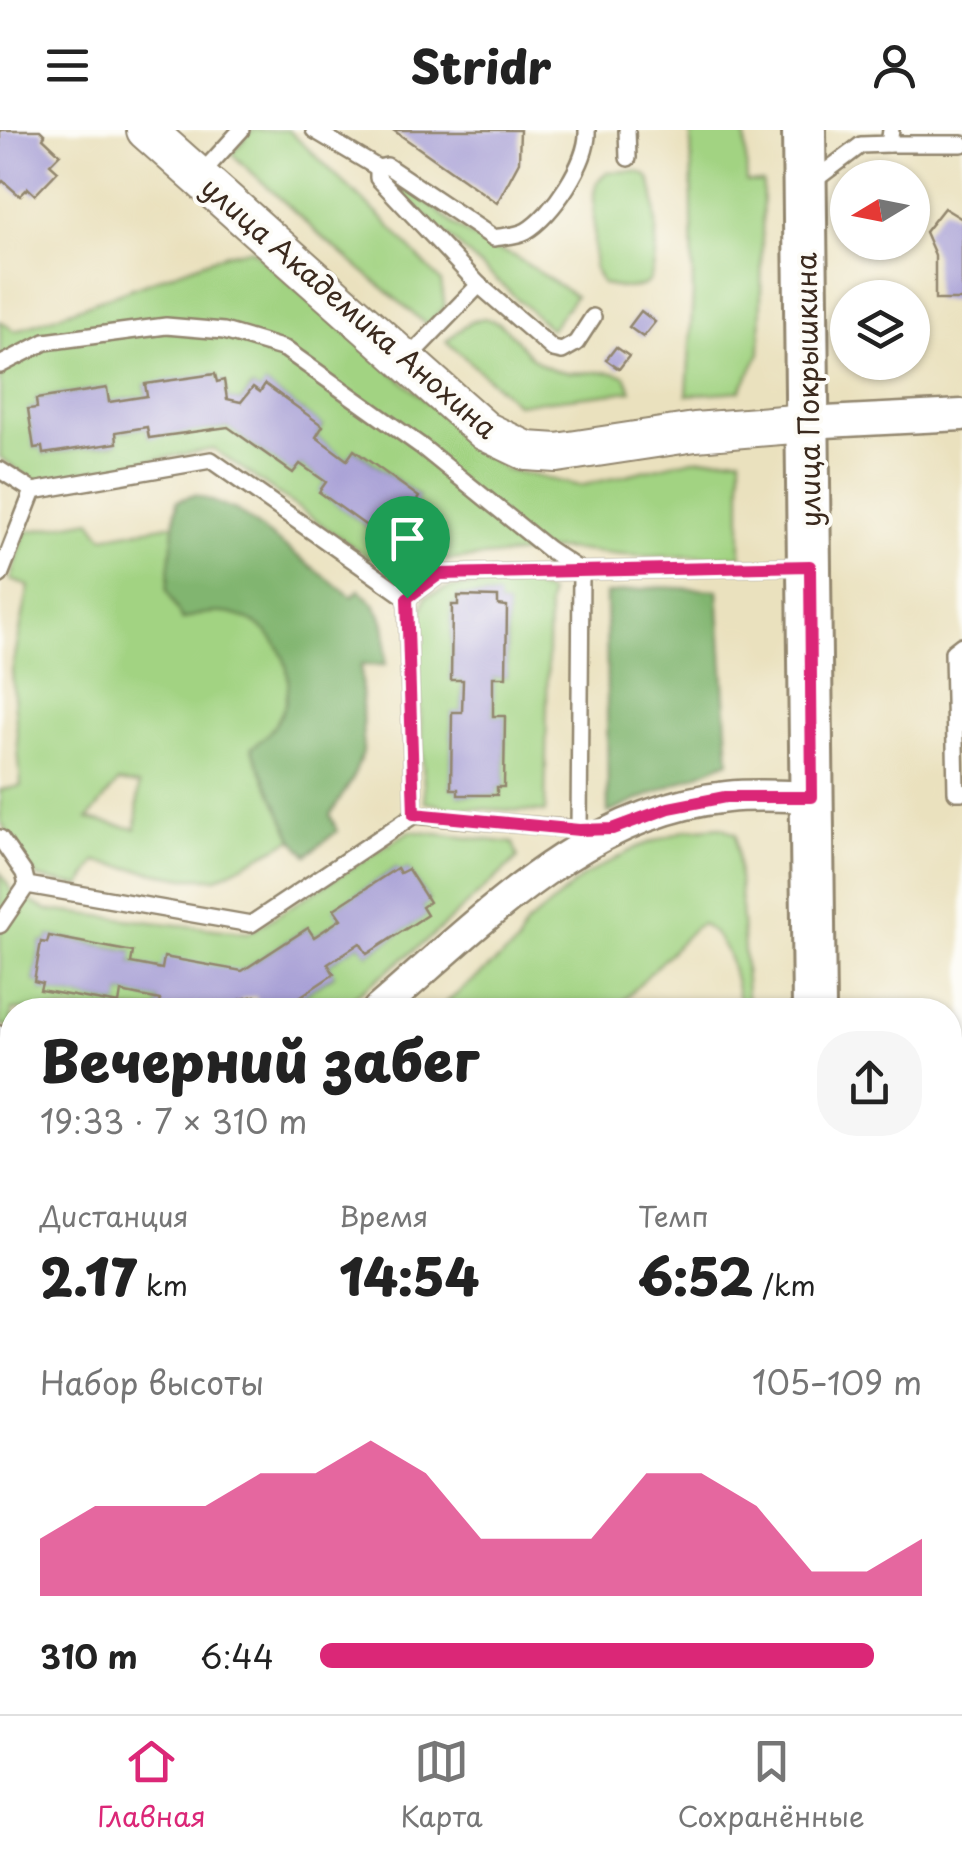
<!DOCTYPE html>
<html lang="ru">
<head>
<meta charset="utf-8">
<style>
	body { margin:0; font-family:"Playpen Sans",sans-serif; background:#f6f6f6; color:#222; height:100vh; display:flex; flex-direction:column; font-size:38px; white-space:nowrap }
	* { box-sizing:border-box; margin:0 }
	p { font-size:32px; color:#767676 }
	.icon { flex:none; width:55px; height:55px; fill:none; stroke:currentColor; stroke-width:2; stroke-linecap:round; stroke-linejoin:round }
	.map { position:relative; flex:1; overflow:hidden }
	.details { position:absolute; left:0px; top:868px; width:962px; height:718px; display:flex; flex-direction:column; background:#fff; border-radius:40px 40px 0 0; box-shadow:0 2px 8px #0004 }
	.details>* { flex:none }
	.needle { width:65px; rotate:260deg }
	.controls { position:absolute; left:830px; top:30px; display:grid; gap:20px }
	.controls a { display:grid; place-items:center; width:100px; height:100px; border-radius:50%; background:#fff; box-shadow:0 2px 8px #0004; font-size:50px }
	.pin { position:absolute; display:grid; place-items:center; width:85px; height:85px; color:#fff; margin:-102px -42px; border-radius:50% 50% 50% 0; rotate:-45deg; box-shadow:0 0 10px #0007 }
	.pin .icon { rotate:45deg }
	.round { display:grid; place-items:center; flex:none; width:105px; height:105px; border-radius:40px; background:#f6f6f6 }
	.head { display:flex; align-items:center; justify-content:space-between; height:170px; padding:0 40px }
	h1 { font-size:55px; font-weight:800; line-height:75px }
	.stats { display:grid; grid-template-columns:repeat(3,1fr); gap:15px; height:170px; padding:10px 40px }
	.stats div { display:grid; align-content:center }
	.stats b { font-size:50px; font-weight:800 }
	.stats small { font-size:28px; font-weight:400 }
	.stats p { font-size:28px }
	.chart { height:280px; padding:20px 40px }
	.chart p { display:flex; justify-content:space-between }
	.chart svg { width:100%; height:180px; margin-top:10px; fill:#db2777; opacity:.7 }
	ul { padding:0 40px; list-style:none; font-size:32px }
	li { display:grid; grid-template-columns:160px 120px 1fr; align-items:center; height:75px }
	li i { height:25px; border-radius:12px; background:#db2777 }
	header { display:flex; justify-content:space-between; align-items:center; height:130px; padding:0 40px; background:#fff; font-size:45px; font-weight:800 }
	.menu { display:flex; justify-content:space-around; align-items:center; height:140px; border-top:2px solid #e0e0e0; background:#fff; font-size:28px; color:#767676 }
	.menu a { display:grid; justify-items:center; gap:5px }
	.menu .active { color:#db2777 }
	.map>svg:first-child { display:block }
	.industrial { fill:#cbbfd5 }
	.green { fill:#a2d382; stroke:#6e7e50; stroke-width:2.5; fill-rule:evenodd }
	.forest { fill:#81b570; stroke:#5e7047; stroke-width:2.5 }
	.building { fill:#a8a0d6 }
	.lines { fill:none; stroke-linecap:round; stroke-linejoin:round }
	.service-casing { stroke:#92866e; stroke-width:20 }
	.minor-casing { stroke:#92866e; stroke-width:35 }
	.tertiary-casing { stroke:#92866e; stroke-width:42 }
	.secondary-casing { stroke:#92866e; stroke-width:48 }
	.service { stroke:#fff; stroke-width:15 }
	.minor { stroke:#fff; stroke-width:30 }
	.tertiary { stroke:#fff; stroke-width:38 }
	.secondary { stroke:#fff; stroke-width:42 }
	.route-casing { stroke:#fff; stroke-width:20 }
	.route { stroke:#db2777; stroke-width:12 }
	.labels { text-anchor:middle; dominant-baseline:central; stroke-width:8; stroke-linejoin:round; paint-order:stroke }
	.street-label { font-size:28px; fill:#3b2a1e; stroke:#fdfcf7 }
</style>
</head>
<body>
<header><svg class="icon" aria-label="menu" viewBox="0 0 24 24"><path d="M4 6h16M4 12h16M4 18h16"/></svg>Stridr<svg class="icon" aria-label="person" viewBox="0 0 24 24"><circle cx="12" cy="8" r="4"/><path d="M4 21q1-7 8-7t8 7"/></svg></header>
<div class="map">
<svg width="962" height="1584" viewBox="0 0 962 1584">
	<rect width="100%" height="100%" fill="#fdfcf7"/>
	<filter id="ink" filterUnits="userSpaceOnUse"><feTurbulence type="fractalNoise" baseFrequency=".01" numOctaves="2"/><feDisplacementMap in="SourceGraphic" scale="20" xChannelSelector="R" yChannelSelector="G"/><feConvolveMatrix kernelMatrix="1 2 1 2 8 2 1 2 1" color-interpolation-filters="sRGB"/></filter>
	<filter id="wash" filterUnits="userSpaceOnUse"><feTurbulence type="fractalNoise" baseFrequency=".0048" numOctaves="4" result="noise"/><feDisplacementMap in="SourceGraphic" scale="40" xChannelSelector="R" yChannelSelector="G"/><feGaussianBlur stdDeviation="2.25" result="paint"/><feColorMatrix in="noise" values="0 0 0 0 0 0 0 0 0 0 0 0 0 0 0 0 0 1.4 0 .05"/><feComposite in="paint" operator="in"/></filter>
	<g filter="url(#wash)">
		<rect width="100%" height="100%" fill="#eae1be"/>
		<!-- industrial -->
		<polygon class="industrial" points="950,1080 962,1080 962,1584 852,1584 853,1573 950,1572"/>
		<!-- green -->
		<g class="green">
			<polygon points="252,0 288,0 385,91 441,152 445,177 427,195 321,106 232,24"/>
			<polygon points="691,0 745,0 747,52 763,53 760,223 740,261 687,265 693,163"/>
			<polygon points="388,40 457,97 491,118 514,126 575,166 551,199 383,48"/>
			<path d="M 608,42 C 619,42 638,38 647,46 C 659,56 659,141 648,152 C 638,161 614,158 602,154 L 594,137 L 594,62 L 597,52 Z"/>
			<path d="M 251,119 L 504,339 L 580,356 L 693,329 L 741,327 L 741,426 C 702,426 663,428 624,425 C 596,424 567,415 540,422 L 402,434 L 371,429 L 214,319 L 34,351 L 0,327 L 0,191 L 15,201 L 226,124 ZM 215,244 L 217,252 L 224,251 L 227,269 L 241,272 L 252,257 L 260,262 L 266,255 L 323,296 L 316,307 L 347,330 L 355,320 L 419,366 L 415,373 L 421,378 L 398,409 L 393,407 L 388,412 L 320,362 L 326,352 L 300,334 L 293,343 L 228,297 L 149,307 L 147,297 L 116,302 L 117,313 L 44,324 L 42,317 L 34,318 L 29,279 L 37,278 L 37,268 L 106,258 L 109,272 L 147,266 L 145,255 Z"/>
			<path d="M 483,188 C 513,192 519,224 545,236 C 576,250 600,236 625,246 L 632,261 L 517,274 L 446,211 L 470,192 Z"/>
			<path d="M 195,365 L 236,380 L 352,467 L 359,460 C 389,484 386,500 385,535 L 361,535 L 363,622 L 352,650 L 330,685 L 337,701 L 307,725 L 293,709 L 217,748 L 185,748 L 96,732 L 81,756 L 38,748 L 20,726 L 0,690 L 0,660 L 21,656 L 12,541 L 29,456 L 11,450 L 25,402 L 91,390 L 103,407 L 175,394 L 177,371 ZM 118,652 L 139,655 L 136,699 L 88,689 Z"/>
			<path d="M 524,453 L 549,463 L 545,682 L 447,677 L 425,672 L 416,504 L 426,466 L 451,457 ZM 459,466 L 497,467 L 498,475 L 507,476 L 506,547 L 493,547 L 493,586 L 505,587 L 504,657 L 497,657 L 496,665 L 459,665 L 458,659 L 451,658 L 452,583 L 462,582 L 463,550 L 451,549 L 452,475 L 458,474 Z"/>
			<path d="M 721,697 L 736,704 L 748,880 L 741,880 C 734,848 733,813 702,794 L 694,798 L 614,880 L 437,880 L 517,815 L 525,796 L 584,746 L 638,717 L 686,700 Z"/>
			<polygon points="410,701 513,713 518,728 431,807 337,880 280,880 334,845 328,834 360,813 368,824 426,785 422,777 429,771 408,739 400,743 396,738 335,779 341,789 314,807 307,798 242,841 162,839 131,833 132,821 49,806 47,813 41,812 34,851 42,853 41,860 118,874 121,862 160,870 157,880 12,880 12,898 0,894 0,742 13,763 48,780 249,803"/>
			<polygon points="0,1037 12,1041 12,1177 0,1185"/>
			<polygon points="12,1267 12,1403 0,1417 0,1277"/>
		</g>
		<!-- forest -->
		<g class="forest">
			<path d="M 195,365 L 236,380 L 352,467 L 359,460 C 389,484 386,500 385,535 L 361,535 L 363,622 L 352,650 L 330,685 L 337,701 L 307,725 L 293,709 L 251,618 C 330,563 272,454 182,490 L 167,460 L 177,371 Z"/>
			<polygon points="657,457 718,460 729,631 608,683 606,464"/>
		</g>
		<g id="blocks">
			<!-- building -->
			<g class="building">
				<polygon points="0,0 40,0 45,5 43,8 60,24 50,34 58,41 35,65 28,58 20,66 3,51 0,54"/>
				<polygon points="393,0 520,0 519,32 497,73"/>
				<polygon points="944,78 962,89 962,170 935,170 935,125 925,102"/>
				<polygon points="641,181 655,192 643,207 629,197"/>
				<polygon points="616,217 629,226 619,239 606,230"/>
				<polygon points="215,244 217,252 224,250 227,269 241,272 253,257 260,262 265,254 323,296 316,307 347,330 354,320 419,367 415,373 421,377 398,410 393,407 389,412 319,362 326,352 300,334 293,343 228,297 149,308 147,297 116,302 117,313 43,324 42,317 34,318 28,279 37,278 36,269 107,258 109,272 147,266 145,254"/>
				<polygon points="458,466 498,467 498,475 507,476 506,547 493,547 493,586 505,586 504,657 497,657 497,665 458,665 458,659 451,659 452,582 462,582 463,550 451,550 452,475 458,475"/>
				<polygon points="397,738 400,743 408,739 429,772 422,777 427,785 367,824 360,813 328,834 334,844 280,880 271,877 264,880 255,866 241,869 239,880 157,880 160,870 121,862 119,874 40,860 42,853 34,851 41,812 47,813 49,806 133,822 131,833 162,839 164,827 242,841 308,798 314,807 341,789 334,779"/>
				<rect x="950" y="1087" width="12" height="411"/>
				<rect x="292" y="1572" width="310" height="12"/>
			</g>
		</g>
	</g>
	<g filter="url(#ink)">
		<use href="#blocks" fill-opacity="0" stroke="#92866e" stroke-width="2.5"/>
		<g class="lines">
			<defs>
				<g id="service">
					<polyline points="314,0 378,38"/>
					<polyline points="627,0 628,28"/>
					<polyline points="889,14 962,14"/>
					<polyline points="200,45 241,0"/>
					<polyline points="812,52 861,15 889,14 891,0"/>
					<polyline points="479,155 553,219 562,221 576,213 593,187"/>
					<path d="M 406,230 L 479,155 L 378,48 L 378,38 L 387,36 L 494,108 C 504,106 517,106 526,101 C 552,86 589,31 587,0"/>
					<polyline points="0,235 45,212 166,196 224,201 285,219 421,316 548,419 581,441 579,700"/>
					<polyline points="0,340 33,361"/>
					<polyline points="0,445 33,361 211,330 407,468 440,444 805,436"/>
					<polyline points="407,468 414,685"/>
					<polyline points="962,515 953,522 956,662 962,662"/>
					<polyline points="0,708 24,743 27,755"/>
					<polyline points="0,795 27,755 251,794 414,685 587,700"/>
					<polyline points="0,904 12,909"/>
					<polyline points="0,1494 12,1482"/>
					<polyline points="0,1568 21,1584"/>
					<polyline points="205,1584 205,1572"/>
					<polyline points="631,1584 634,1572"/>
				</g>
				<g id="minor">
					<polyline points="806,293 962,285"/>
					<path d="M 378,880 C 481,792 585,681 727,667 C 755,664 784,666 812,667"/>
					<polyline points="0,986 12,987"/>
				</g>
				<g id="tertiary">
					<polyline points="146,0 485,301 527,321 557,323 695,302 806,293"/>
					<polyline points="950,1030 962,1029"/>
				</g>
				<g id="secondary">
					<polyline points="804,0 814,880"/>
					<polyline points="746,1584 749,1572"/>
				</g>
			</defs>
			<!-- service casing -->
			<use href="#service" class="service-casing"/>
			<!-- minor casing -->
			<use href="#minor" class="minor-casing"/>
			<!-- tertiary casing -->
			<use href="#tertiary" class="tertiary-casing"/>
			<!-- secondary casing -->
			<use href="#secondary" class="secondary-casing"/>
			<!-- service -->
			<use href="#service" class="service"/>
			<!-- minor -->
			<use href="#minor" class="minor"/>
			<!-- tertiary -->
			<use href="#tertiary" class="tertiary"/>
			<!-- secondary -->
			<use href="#secondary" class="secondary"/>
		</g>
	</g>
	<g class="lines" filter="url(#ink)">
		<defs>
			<polygon id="route" points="810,436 812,667 725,667 669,678 612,699 579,700 414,684 407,468 440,444"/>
		</defs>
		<!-- route casing -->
		<use href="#route" class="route-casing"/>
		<!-- route -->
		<use href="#route" class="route"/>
	</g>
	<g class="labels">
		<!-- street labels -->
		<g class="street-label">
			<text transform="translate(350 177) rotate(41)">улица Академика Анохина</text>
			<text transform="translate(807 260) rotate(-91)">улица Покрышкина</text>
		</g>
	</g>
</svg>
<div class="controls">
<a><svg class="needle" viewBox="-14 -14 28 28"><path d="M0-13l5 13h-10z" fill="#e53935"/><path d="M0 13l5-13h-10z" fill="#767676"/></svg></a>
<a><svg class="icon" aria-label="layers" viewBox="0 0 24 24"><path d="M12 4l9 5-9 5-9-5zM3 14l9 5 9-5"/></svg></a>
</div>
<div class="pin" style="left:407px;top:468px;background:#1e9e55"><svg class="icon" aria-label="arrive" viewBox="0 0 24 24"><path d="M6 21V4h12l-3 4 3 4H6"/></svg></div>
<section class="details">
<div class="head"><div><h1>Вечерний забег</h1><p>19:33 · 7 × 310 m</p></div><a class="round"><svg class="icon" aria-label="share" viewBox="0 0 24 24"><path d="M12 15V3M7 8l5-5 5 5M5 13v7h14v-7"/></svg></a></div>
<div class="stats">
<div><p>Дистанция</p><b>2.17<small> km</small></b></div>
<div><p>Время</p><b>14:54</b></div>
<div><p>Темп</p><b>6:52<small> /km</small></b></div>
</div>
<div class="chart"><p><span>Набор высоты</span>105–109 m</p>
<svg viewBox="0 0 160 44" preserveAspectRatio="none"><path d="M0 44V30L10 22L20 22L30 22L40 14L50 14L60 6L70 14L80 30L90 30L100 30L110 14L120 14L130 22L140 38L150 38L160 30V44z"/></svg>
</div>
<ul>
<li><b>310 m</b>6:44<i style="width:92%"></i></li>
</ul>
</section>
</div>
<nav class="menu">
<a class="active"><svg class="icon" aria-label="home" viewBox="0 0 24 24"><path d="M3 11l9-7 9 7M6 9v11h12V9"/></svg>Главная</a>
<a><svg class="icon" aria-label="map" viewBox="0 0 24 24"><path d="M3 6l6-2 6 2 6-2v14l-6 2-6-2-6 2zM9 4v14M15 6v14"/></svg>Карта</a>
<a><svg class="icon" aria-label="saved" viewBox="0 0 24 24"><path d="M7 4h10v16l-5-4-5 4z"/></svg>Сохранённые</a>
</nav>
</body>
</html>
